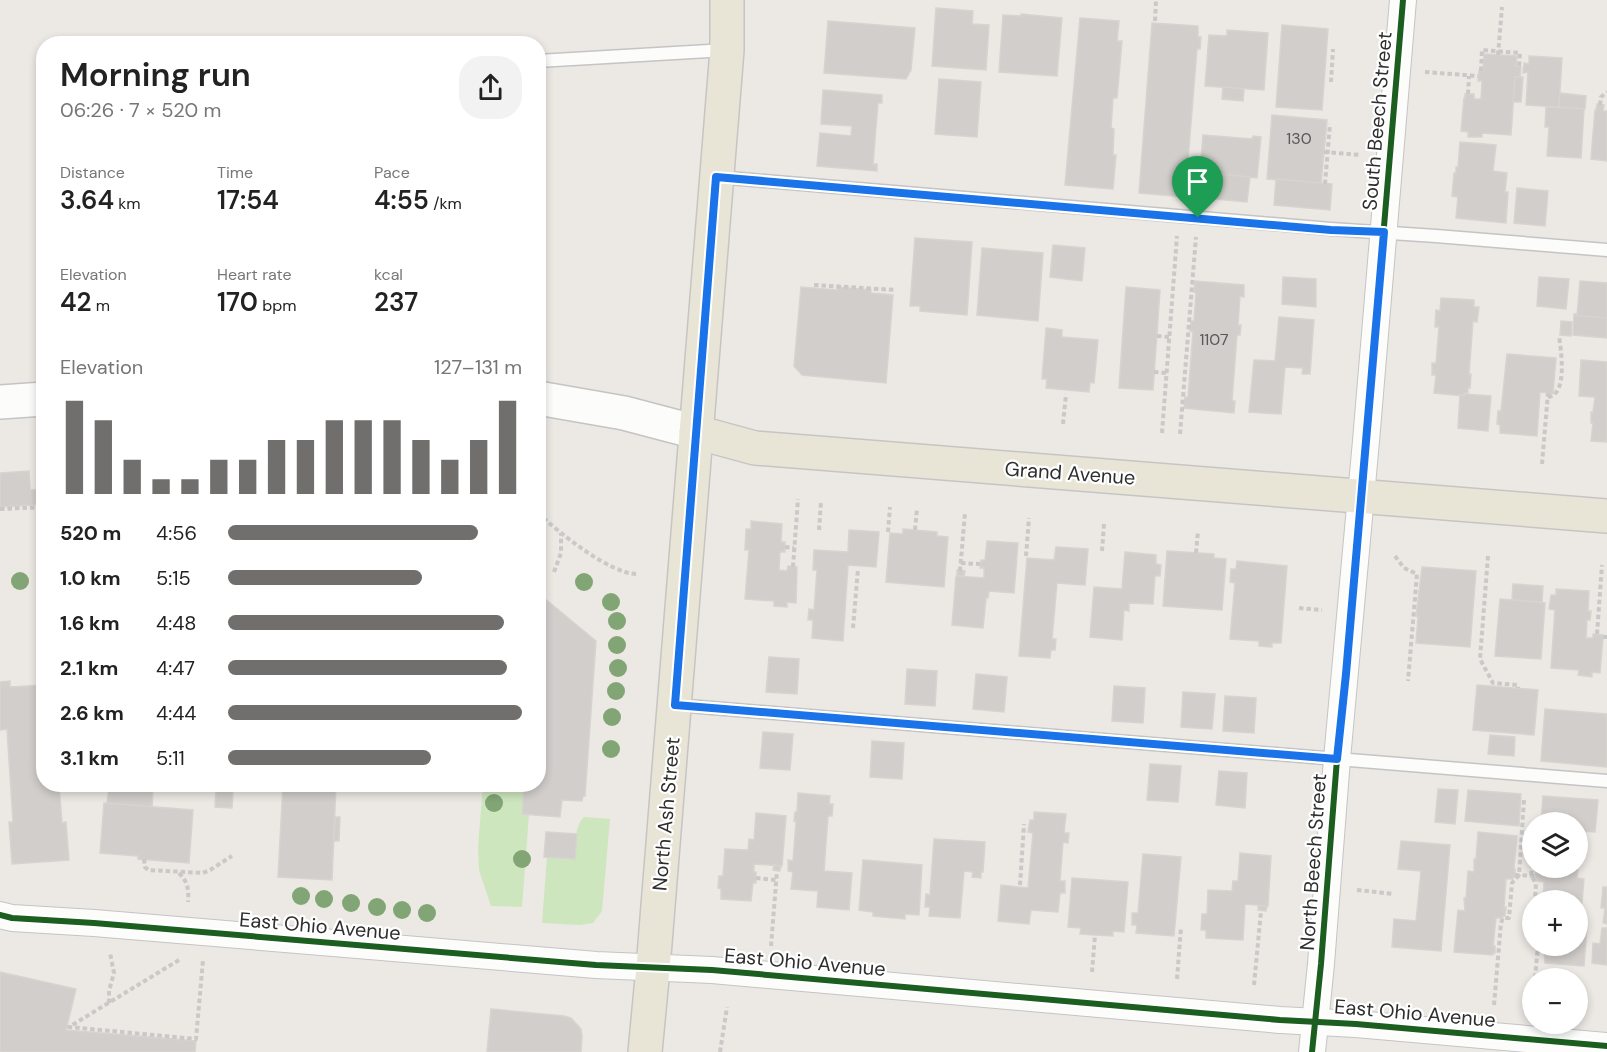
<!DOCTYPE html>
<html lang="en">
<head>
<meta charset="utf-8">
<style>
	body { margin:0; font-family:"DM Sans",sans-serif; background:#f2f2f2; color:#222; height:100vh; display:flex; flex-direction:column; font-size:22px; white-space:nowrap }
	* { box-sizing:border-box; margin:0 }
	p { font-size:20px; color:#767676 }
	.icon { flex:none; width:33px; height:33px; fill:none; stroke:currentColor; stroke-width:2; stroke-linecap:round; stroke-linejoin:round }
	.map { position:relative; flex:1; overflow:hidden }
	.sheet { position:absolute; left:36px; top:36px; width:510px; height:756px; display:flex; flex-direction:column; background:#fff; border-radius:24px; box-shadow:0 3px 9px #0003 }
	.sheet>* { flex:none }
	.tools { position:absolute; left:1522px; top:812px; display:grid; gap:12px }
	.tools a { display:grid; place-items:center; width:66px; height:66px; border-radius:50%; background:#fff; box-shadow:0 3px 9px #0003; font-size:30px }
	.pin { position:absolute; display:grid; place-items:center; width:51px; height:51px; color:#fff; margin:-62px -26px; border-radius:50% 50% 50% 0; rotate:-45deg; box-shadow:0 0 6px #0007 }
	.pin .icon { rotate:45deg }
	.round { display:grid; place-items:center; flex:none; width:63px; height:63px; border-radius:24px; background:#f2f2f2 }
	.summary { display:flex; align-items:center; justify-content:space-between; height:102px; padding:0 24px }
	h1 { font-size:33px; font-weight:600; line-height:45px }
	.figures { display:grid; grid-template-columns:repeat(3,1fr); gap:9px; height:102px; padding:6px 24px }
	.figures div { display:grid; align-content:center }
	.figures b { font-size:26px; font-weight:600 }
	.figures small { font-size:16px; font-weight:400 }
	.figures p { font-size:16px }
	.chart { height:168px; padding:12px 24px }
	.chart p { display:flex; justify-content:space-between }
	.chart svg { width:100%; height:108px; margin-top:6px; stroke:#706f6e; stroke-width:6 }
	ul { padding:0 24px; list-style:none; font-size:20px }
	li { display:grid; grid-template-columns:96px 72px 1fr; align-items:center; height:45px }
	li i { height:15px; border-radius:8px; background:#706f6e }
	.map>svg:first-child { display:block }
	.green { fill:#cee6be }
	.building { fill:#d1cecb; stroke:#d7d4d0; stroke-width:1.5 }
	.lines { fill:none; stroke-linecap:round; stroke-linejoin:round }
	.service-casing { stroke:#c5c4c5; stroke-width:15 }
	.minor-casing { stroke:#c5c4c5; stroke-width:28 }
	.secondary-casing { stroke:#c5c4c5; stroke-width:36 }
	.primary-casing { stroke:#c6c5c4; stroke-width:36 }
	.path { stroke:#c9c9c8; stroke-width:4; stroke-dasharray:4.5 3; stroke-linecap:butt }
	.service { stroke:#fcfcfb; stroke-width:12 }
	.minor { stroke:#fcfcfb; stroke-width:26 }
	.secondary { stroke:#fcfcfb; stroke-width:33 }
	.primary { stroke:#e8e4d6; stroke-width:33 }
	.cycleway-casing { stroke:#fff; stroke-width:10 }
	.cycleway { stroke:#1b5e20; stroke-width:6 }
	.tree { fill:#82a575 }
	.route-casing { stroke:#fff; stroke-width:12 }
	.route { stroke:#1a73e8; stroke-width:8 }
	.labels { text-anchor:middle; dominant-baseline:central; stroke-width:4.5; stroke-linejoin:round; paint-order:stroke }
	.number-label { font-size:16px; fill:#585857 }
	.street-label { font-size:20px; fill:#2e2e2e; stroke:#fff }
</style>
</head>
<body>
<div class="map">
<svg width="1607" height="1052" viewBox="0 0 1607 1052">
	<rect width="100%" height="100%" fill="#ece8e4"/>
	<!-- green -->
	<g class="green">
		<polygon points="510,784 524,786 522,813 529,814 522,907 491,906 479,870 478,847 483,785"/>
		<path d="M 584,817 L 610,819 L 602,911 L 593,923 L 580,925 L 542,923 L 547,857 L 575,859 C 576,846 574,826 584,817 Z"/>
	</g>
	<!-- building -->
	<g class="building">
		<polygon points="936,8 973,11 972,24 989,25 986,70 932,66"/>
		<polygon points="1021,14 1062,18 1057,76 999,72 1003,15 1021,16"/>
		<polygon points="1080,18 1119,21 1117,41 1122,41 1117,98 1113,98 1111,128 1114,129 1113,155 1116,155 1113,189 1065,185"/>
		<polygon points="828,21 915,28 911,70 906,79 824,73"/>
		<polygon points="1152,23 1198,26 1198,37 1201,37 1200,49 1197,49 1185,197 1139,193"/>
		<polygon points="1282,25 1328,29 1322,110 1276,107"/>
		<polygon points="1227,30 1268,33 1264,90 1205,86 1209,35 1227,36"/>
		<polygon points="1484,54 1517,56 1516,66 1521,67 1520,77 1515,77 1511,135 1482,133 1482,137 1468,137 1468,132 1461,131 1464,98 1465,98 1465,94 1474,94 1474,99 1481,99 1482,81 1478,81 1479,71 1483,71"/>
		<polygon points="1529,56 1562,58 1559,107 1526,105 1528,72 1523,73 1524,63 1529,64"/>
		<polygon points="1515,77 1523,77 1521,102 1513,102"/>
		<polygon points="939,79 981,82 977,137 935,134"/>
		<polygon points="1223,87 1244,89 1243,101 1222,99"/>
		<polygon points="823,90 882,95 882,103 878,103 873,164 877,164 877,171 817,166 820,133 851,136 852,126 821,124"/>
		<polygon points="1560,93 1586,96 1585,109 1559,107"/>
		<polygon points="1597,104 1604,105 1603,111 1607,111 1607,161 1591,159 1595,110 1596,110"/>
		<polygon points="1546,107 1584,109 1581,158 1547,156 1549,127 1545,127"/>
		<polygon points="1272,115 1327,120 1321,184 1267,179"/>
		<polygon points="1203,135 1252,139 1253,136 1261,137 1257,178 1200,172"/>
		<polygon points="1460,142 1496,145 1493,171 1507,173 1505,192 1508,192 1506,223 1456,218 1458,197 1452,196 1454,173 1456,173 1456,167 1458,167"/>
		<polygon points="1207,173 1250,177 1247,202 1205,198"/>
		<polygon points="1276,179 1332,184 1330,210 1274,205"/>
		<polygon points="1517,188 1548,191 1545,226 1514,223"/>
		<polygon points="915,238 972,242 967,315 920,311 920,306 910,306"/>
		<polygon points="1053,245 1085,248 1082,281 1050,277"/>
		<polygon points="982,248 1043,253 1038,321 977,315"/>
		<polygon points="1283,277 1316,279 1316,307 1282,304"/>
		<polygon points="1539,277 1569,279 1566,309 1537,306"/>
		<polygon points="1195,281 1244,285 1244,297 1240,296 1238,325 1241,325 1240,335 1237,335 1232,401 1235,401 1234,413 1184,408 1185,397 1188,397 1193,332 1190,331 1191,321 1194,321 1196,293 1194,292"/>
		<polygon points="1580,281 1607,283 1607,318 1577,316"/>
		<polygon points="801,287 837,290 837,287 871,290 871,293 893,295 886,383 802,375 794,366"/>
		<polygon points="1126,287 1160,290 1153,390 1119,388"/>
		<polygon points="1441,298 1474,300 1474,307 1479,307 1477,322 1473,321 1469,374 1471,374 1470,388 1468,387 1468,393 1464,393 1464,396 1434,393 1436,375 1432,375 1432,363 1436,363 1439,327 1435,327 1436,310 1440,311"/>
		<polygon points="1574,314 1577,314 1577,316 1607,318 1607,338 1573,335"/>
		<polygon points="1279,317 1314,320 1310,374 1302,374 1303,368 1285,367 1281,414 1249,412 1254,360 1275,361"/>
		<polygon points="1561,321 1572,322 1571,336 1560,335"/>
		<polygon points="1046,328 1062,330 1062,337 1098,340 1094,383 1090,382 1089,392 1046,388 1047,379 1042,379"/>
		<polygon points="1507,354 1556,358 1553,394 1540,392 1537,436 1500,433 1500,425 1497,424 1498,411 1501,411"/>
		<polygon points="1581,360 1607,362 1607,442 1591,441 1593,423 1591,423 1591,412 1593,412 1595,397 1579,396"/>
		<polygon points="1464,394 1491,396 1488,431 1458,428 1460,395 1464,396"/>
		<polygon points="29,471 31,505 0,507 0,473"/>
		<polygon points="44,489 44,504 31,505 30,490"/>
		<polygon points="751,521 782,524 781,542 785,542 785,552 780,552 779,570 787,571 788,566 797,567 796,603 787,602 787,607 774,606 774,601 745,599 749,550 745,550 746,529 751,529"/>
		<polygon points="903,529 937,532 937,536 948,537 944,587 886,582 890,533 903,534"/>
		<polygon points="849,530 879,532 876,567 848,565 843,641 812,638 813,620 808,620 809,609 814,610 817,570 813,570 814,550 848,552"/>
		<polygon points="987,541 1018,543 1014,593 989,591 988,598 986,598 983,628 952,625 956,576 984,578 984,568 980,568 981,560 985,560"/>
		<polygon points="1056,547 1088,549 1085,585 1057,583 1052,639 1056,639 1055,650 1051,650 1050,658 1019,656 1027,558 1054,560"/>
		<polygon points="1167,551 1214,554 1214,558 1226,559 1222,610 1163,606"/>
		<polygon points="1125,552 1156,555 1156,564 1161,565 1160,576 1155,576 1153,604 1129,603 1129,611 1124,610 1122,640 1090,637 1094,587 1122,589"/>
		<polygon points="1237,561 1287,566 1281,643 1272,643 1272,647 1259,646 1259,641 1230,639 1235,583 1230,582 1231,569 1236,569"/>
		<polygon points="1422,567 1476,571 1470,647 1416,643 1418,617 1416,616"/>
		<polygon points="957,570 965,571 964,576 957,576"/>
		<polygon points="1513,584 1543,586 1542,602 1512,600"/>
		<polygon points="1556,589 1589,591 1588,611 1591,611 1590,620 1587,620 1586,638 1593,638 1593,634 1603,635 1603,637 1600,673 1592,672 1592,677 1578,675 1579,670 1551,668 1555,610 1549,609 1551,595 1556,595"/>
		<polygon points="538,593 596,641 585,796 583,796 582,801 562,800 560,817 522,814 524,784 538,784"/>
		<polygon points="1500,599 1545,603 1541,659 1495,656"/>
		<polygon points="769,657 799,659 797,694 766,692"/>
		<polygon points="907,669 937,671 935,706 905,704"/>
		<polygon points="976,674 1007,677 1004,712 973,709"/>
		<polygon points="10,681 10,687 44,685 44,784 59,784 62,823 66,822 69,860 12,864 9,822 13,822 7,729 0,730 0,682"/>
		<polygon points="1477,685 1538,690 1534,735 1473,730"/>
		<polygon points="1114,686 1145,688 1143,723 1112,721"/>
		<polygon points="1183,692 1215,694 1212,729 1181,727"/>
		<polygon points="1225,696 1256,698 1254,733 1223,731"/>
		<polygon points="1545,709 1607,714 1607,767 1541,761"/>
		<polygon points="763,732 793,734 790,770 760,768"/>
		<polygon points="1490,735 1515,737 1514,756 1488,754"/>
		<polygon points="872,741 904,743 902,779 870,777"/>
		<polygon points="1150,764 1181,766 1178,802 1147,800"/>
		<polygon points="1219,771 1247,773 1245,808 1216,805"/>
		<polygon points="283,784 336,784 332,880 278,877"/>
		<polygon points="109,786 153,789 152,807 107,804"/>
		<polygon points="1438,789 1458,790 1455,824 1435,822"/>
		<polygon points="216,790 233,791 232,808 215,807"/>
		<polygon points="1468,790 1521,794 1519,826 1465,821"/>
		<polygon points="798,793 830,796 829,804 833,804 832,816 828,816 824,871 852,873 849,910 817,907 818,891 791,889 793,872 788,871 788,860 793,861 796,822 794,821 795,812 797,812"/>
		<polygon points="1543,796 1598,800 1595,832 1578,831 1578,822 1541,822"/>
		<polygon points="104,803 193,810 189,863 138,859 138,856 100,853"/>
		<polygon points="1034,812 1066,814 1064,833 1069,833 1068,843 1063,842 1060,881 1065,881 1065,893 1060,893 1058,912 1031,910 1029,924 998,921 1001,885 1028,888 1033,833 1028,832 1030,820 1034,820"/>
		<polygon points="756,813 786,816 782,866 754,864 754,872 756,872 756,883 753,883 751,901 721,899 721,889 718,888 719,876 723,876 725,849 748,850 749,839 754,840"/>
		<polygon points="335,817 340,817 339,841 334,841"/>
		<polygon points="546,832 577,834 575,859 544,857"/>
		<polygon points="1478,832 1517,836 1514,868 1515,869 1515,877 1513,877 1513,879 1506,879 1504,907 1506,907 1505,916 1503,916 1503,918 1496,918 1493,946 1495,946 1495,953 1493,953 1493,955 1454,952 1458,910 1465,911 1464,898 1466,898 1468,871 1474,872 1474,859 1476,859"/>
		<polygon points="934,839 985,842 983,872 981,872 981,878 972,877 973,872 964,871 960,918 929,916 930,907 925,907 926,894 930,895"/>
		<polygon points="1401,841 1450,845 1441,951 1392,947 1394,919 1416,921 1421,871 1398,869"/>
		<polygon points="1240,853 1271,856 1268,906 1245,904 1243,940 1206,938 1206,930 1201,930 1202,914 1207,914 1208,890 1232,891 1233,881 1238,881"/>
		<polygon points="1143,854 1181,857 1174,936 1136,933 1137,925 1132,925 1132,913 1138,913"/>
		<polygon points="863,860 922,865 919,915 905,914 905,919 873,916 873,912 859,910"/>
		<polygon points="774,865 781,866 780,871 773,870"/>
		<polygon points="1538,867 1578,867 1577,878 1584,879 1580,926 1587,927 1584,966 1545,963 1544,949 1546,950 1546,945 1578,945 1578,900 1543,900 1544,882 1537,881 1537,879 1535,879 1536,869"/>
		<polygon points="1072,878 1128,882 1124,932 1113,931 1113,936 1095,935 1080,934 1081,928 1068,927"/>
		<polygon points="1603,887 1607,887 1607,924 1603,923 1605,908 1601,908"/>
		<polygon points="1258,906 1267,906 1266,911 1258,910"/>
		<polygon points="1602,928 1607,928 1607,965 1592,963 1593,943 1600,944"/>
		<polygon points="0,972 76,989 66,1030 196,1041 195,1052 0,1052"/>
		<polygon points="491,1009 564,1016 571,1018 581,1029 582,1036 581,1052 487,1052"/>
	</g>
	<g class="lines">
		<defs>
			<g id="service">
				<polyline points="538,61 726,50"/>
				<polyline points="718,177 1331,229 1436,236 1607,250"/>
				<polyline points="676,705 1607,781"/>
			</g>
			<g id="minor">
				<polyline points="0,915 12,918 94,923 596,965 712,970 1280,1020 1356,1024 1607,1046"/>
				<polyline points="1312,1052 1321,964 1337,759 1366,441 1403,0"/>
			</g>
			<g id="secondary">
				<polyline points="538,398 624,413 696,432"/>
				<polyline points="0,402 44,399"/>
			</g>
			<g id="primary">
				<polyline points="696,432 755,448 1607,516"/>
				<polyline points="645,1052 653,968 727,50 727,0"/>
			</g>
		</defs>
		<!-- service casing -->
		<use href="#service" class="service-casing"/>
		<!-- minor casing -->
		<use href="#minor" class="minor-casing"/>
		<!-- secondary casing -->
		<use href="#secondary" class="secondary-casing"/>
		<!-- primary casing -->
		<use href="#primary" class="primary-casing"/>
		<!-- path -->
		<g class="path">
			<polyline points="1155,21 1156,0"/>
			<polyline points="1498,55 1502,7"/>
			<polyline points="1481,71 1482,50 1520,53 1519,66"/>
			<polyline points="1425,72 1478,76"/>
			<polyline points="1331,82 1333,49"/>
			<polyline points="1468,94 1469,76"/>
			<polyline points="1600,105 1601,97 1607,92"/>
			<polyline points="1324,152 1361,155"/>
			<polyline points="1325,184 1330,124"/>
			<polyline points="814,285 896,290"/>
			<polyline points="1157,336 1169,337"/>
			<polyline points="1154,372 1166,373"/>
			<path d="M 1548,397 C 1568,395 1561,350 1559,336"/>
			<polyline points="1063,424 1066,394"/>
			<polyline points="1162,433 1177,236"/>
			<polyline points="1180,434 1196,237"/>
			<polyline points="1542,464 1548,393"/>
			<polyline points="0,509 44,507"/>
			<path d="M 538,513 C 558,532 610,574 637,574"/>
			<polyline points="819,530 821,501"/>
			<polyline points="915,530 917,509"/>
			<polyline points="888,532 890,507"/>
			<polyline points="785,547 794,548"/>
			<polyline points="1102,551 1104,524"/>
			<polyline points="1196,553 1198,531"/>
			<polyline points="1026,556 1029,518"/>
			<polyline points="1395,556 1404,568 1417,574 1408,681"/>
			<polyline points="1488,556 1480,659 1493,683 1518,685 1518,688"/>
			<polyline points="961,563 980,564"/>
			<polyline points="793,567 798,499"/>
			<polyline points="960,571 965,513"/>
			<polyline points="554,572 561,553 561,533"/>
			<polyline points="1299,608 1322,610"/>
			<polyline points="853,628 858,569"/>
			<polyline points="1597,634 1602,565"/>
			<polyline points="1603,637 1607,637"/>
			<polyline points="1533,856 1531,876 1536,883 1535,900"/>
			<polyline points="144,859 145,867 148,870 203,873 210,870 232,856"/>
			<path d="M 179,873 C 188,882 189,890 188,902"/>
			<polyline points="1515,875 1536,876"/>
			<polyline points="756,878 776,880"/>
			<polyline points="1020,885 1024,824"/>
			<polyline points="1357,890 1394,894"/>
			<polyline points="771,946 777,871"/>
			<polyline points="179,960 69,1027 196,1039 203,960"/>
			<polyline points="1092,972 1095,935"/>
			<polyline points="1535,978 1538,945"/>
			<polyline points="1177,979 1181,927"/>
			<polyline points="1254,985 1261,911"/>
			<polyline points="109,1003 109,991 114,973 110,953"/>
			<polyline points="1494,1005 1501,923 1503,918 1509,918 1512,883 1519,875 1524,800"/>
			<polyline points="1532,1008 1533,1002"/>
			<polyline points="720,1052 727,1007"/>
		</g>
		<!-- service -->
		<use href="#service" class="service"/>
		<!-- minor -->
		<use href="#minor" class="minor"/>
		<!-- secondary -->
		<use href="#secondary" class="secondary"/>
		<!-- primary -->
		<use href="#primary" class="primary"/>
		<defs>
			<g id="cycleway">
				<polyline points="0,915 12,918 94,923 596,965 712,970 1280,1020 1356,1024 1607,1046"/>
				<polyline points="1312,1052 1321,964 1337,759 1366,441 1403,0"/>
			</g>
		</defs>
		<!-- cycleway casing -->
		<use href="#cycleway" class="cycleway-casing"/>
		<!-- cycleway -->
		<use href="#cycleway" class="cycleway"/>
	</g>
	<!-- trees -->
	<g class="tree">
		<circle cx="20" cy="581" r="9"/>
		<circle cx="584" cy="582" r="9"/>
		<circle cx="611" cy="602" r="9"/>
		<circle cx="617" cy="621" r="9"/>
		<circle cx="617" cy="645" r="9"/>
		<circle cx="618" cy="668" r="9"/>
		<circle cx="616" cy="691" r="9"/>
		<circle cx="612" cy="717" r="9"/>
		<circle cx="611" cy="749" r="9"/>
		<circle cx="494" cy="803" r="9"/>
		<circle cx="522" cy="859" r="9"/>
		<circle cx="301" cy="896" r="9"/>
		<circle cx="324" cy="899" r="9"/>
		<circle cx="351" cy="903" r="9"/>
		<circle cx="377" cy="907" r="9"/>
		<circle cx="402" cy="910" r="9"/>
		<circle cx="427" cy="913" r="9"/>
	</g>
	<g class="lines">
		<defs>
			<polygon id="route" points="716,177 1331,230 1384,232 1346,674 1337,759 675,705"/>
		</defs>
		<!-- route casing -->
		<use href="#route" class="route-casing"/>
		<!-- route -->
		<use href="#route" class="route"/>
	</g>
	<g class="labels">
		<!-- number labels -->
		<g class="number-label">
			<text x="1299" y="138">130</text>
			<text x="1214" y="339">1107</text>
		</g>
		<!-- street labels -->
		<g class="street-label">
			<text transform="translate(1377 121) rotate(-85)">South Beech Street</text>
			<text transform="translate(1070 473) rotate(4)">Grand Avenue</text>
			<text transform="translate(666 814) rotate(-85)">North Ash Street</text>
			<text transform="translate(1313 862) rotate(-86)">North Beech Street</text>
			<text transform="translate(320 926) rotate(5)">East Ohio Avenue</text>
			<text transform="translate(805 962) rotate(5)">East Ohio Avenue</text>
			<text transform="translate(1415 1013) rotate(5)">East Ohio Avenue</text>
		</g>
	</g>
</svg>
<div class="tools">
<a><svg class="icon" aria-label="layers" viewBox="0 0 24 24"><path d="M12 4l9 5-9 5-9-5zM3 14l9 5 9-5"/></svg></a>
<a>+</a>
<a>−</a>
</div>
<div class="pin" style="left:1198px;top:218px;background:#1e9e55"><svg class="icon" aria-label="arrive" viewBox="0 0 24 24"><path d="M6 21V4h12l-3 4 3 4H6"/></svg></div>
<section class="sheet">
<div class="summary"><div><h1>Morning run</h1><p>06:26 · 7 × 520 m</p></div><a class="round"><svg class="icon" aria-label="share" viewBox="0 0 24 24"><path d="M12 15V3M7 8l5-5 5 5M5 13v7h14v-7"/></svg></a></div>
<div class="figures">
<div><p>Distance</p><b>3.64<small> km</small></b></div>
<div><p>Time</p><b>17:54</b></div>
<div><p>Pace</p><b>4:55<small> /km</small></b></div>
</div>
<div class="figures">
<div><p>Elevation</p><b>42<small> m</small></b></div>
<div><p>Heart rate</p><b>170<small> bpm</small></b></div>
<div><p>kcal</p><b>237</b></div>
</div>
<div class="chart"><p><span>Elevation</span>127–131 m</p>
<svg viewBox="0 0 160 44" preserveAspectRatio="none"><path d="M5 44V6M15 44V14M25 44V30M35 44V38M45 44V38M55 44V30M65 44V30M75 44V22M85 44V22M95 44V14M105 44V14M115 44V14M125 44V22M135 44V30M145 44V22M155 44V6"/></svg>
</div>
<ul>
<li><b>520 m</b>4:56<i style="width:85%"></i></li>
<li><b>1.0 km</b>5:15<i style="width:66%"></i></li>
<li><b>1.6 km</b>4:48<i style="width:94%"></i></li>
<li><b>2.1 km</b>4:47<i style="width:95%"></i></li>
<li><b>2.6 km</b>4:44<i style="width:100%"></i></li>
<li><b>3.1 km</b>5:11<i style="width:69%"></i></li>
</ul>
</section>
</div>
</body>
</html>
